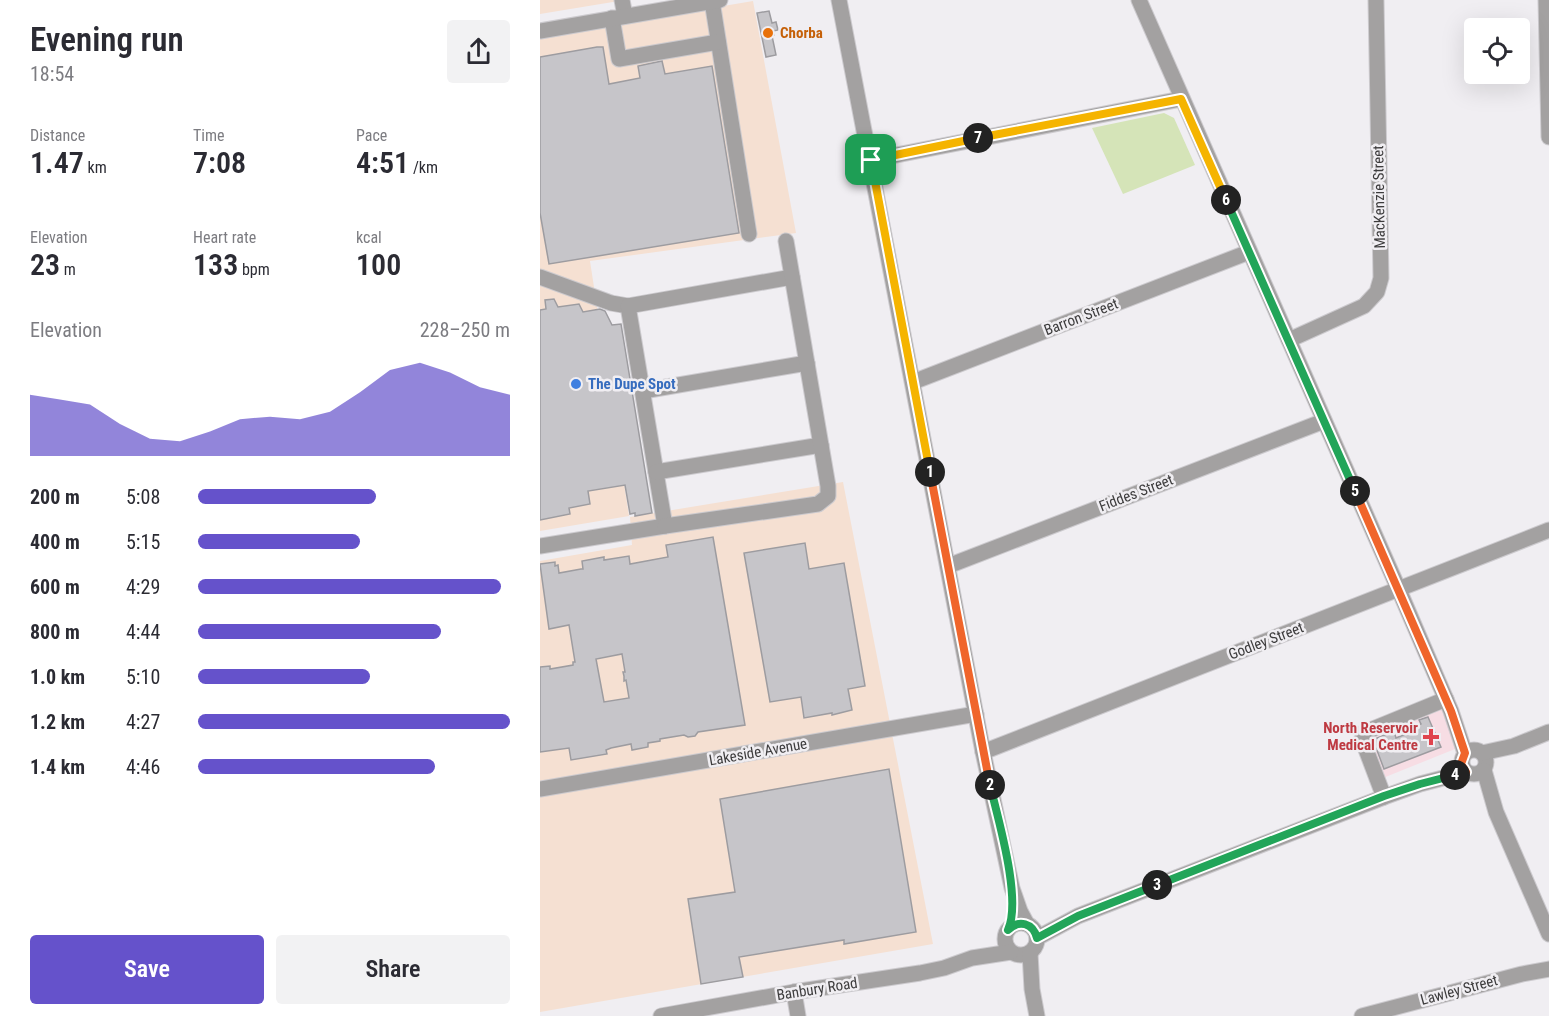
<!DOCTYPE html>
<html lang="en">
<head>
<meta charset="utf-8">
<style>
	body { margin:0; font-family:"Roboto Condensed",sans-serif; background:#f2f2f3; color:#2b2b33; height:100vh; display:flex; flex-direction:column; font-size:22px; white-space:nowrap }
	* { box-sizing:border-box; margin:0 }
	p { font-size:20px; color:#7c7c81 }
	.icon { flex:none; width:33px; height:33px; fill:none; stroke:currentColor; stroke-width:2; stroke-linecap:round; stroke-linejoin:round }
	.map { position:relative; flex:1; overflow:hidden }
	.drawer { display:flex; flex-direction:column; background:#fff; width:540px }
	.drawer>* { flex:none }
	.fabs { position:absolute; left:924px; top:18px; display:grid; gap:12px }
	.fabs a { display:grid; place-items:center; width:66px; height:66px; border-radius:6px; background:#fff; box-shadow:0 6px 24px #0002; font-size:30px }
	.pin { position:absolute; display:grid; place-items:center; width:51px; height:51px; color:#fff; margin:-26px; border-radius:12px; box-shadow:0 3px 9px #0006 }
	.km { position:absolute; width:30px; height:30px; margin:-15px; border-radius:50%; background:#222; color:#fff; font-size:16px; line-height:30px; text-align:center }
	.round { display:grid; place-items:center; flex:none; width:63px; height:63px; border-radius:6px; background:#f2f2f3 }
	.head { display:flex; align-items:center; justify-content:space-between; height:102px; padding:0 30px }
	h1 { font-size:33px; font-weight:600; line-height:45px }
	.figures { display:grid; grid-template-columns:repeat(3,1fr); gap:9px; height:102px; padding:6px 30px }
	.figures div { display:grid; align-content:center }
	.figures b { font-size:30px; font-weight:600 }
	.figures small { font-size:16px; font-weight:400 }
	.figures p { font-size:16px }
	.chart { height:168px; padding:12px 30px }
	.chart p { display:flex; justify-content:space-between }
	.chart svg { width:100%; height:108px; margin-top:6px; fill:#6552cb; opacity:.7 }
	.action { display:flex; gap:12px; margin-top:auto; padding:12px 30px }
	.action a { flex:1; height:69px; border-radius:6px; background:#6552cb; color:#fff; font-size:24px; font-weight:600; line-height:69px; text-align:center }
	.action a+a { background:#f2f2f3; color:#2b2b33 }
	ul { padding:0 30px; list-style:none; font-size:20px }
	li { display:grid; grid-template-columns:96px 72px 1fr; align-items:center; height:45px }
	li i { height:15px; border-radius:8px; background:#6552cb }
	main { display:flex; flex:1; min-height:0 }
	.map>svg:first-child { display:block }
	.commercial { fill:#f7dde4 }
	.industrial { fill:#f5e0d2 }
	.green { fill:#d5e4b8 }
	.building { fill:#c6c5c9; stroke:#9d9ca0; stroke-width:1.5; fill-rule:evenodd }
	.lines { fill:none; stroke-linecap:round; stroke-linejoin:round }
	.minor-casing { stroke:#cccace; stroke-width:17 }
	.minor { stroke:#a3a1a1; stroke-width:15 }
	.split-1-casing { stroke:#fff; stroke-width:12 }
	.split-2-casing { stroke:#fff; stroke-width:12 }
	.split-3-casing { stroke:#fff; stroke-width:12 }
	.split-4-casing { stroke:#fff; stroke-width:12 }
	.split-5-casing { stroke:#fff; stroke-width:12 }
	.split-6-casing { stroke:#fff; stroke-width:12 }
	.split-7-casing { stroke:#fff; stroke-width:12 }
	.split-8-casing { stroke:#fff; stroke-width:12 }
	.split-1 { stroke:#f5b400; stroke-width:8 }
	.split-2 { stroke:#f0652b; stroke-width:8 }
	.split-3 { stroke:#22a559; stroke-width:8 }
	.split-4 { stroke:#22a559; stroke-width:8 }
	.split-5 { stroke:#f0652b; stroke-width:8 }
	.split-6 { stroke:#22a559; stroke-width:8 }
	.split-7 { stroke:#f5b400; stroke-width:8 }
	.split-8 { stroke:#f5b400; stroke-width:8 }
	.food-dot { fill:#e8710a; stroke:#f0eef2; stroke-width:2 }
	.shop-dot { fill:#3f7fe0; stroke:#f0eef2; stroke-width:2 }
	.health-dot { fill:#e0444e; stroke:#f0eef2; stroke-width:2 }
	.labels { text-anchor:middle; dominant-baseline:central; stroke-width:5; stroke-linejoin:round; paint-order:stroke }
	.food-label { font-size:15px; font-weight:bold; fill:#c56008; stroke:#f0eef2; text-anchor:start }
	.street-label { font-size:15px; fill:#3d3c3d; stroke:#f0eef2 }
	.shop-label { font-size:15px; font-weight:bold; fill:#366cbe; stroke:#f0eef2; text-anchor:start }
	.health-label { font-size:15px; font-weight:bold; fill:#be3a42; stroke:#f0eef2; text-anchor:end }
</style>
</head>
<body>
<main>
<section class="drawer">
<div class="head"><div><h1>Evening run</h1><p>18:54</p></div><a class="round"><svg class="icon" aria-label="share" viewBox="0 0 24 24"><path d="M12 15V3M7 8l5-5 5 5M5 13v7h14v-7"/></svg></a></div>
<div class="figures">
<div><p>Distance</p><b>1.47<small> km</small></b></div>
<div><p>Time</p><b>7:08</b></div>
<div><p>Pace</p><b>4:51<small> /km</small></b></div>
</div>
<div class="figures">
<div><p>Elevation</p><b>23<small> m</small></b></div>
<div><p>Heart rate</p><b>133<small> bpm</small></b></div>
<div><p>kcal</p><b>100</b></div>
</div>
<div class="chart"><p><span>Elevation</span>228–250 m</p>
<svg viewBox="0 0 160 44" preserveAspectRatio="none"><path d="M0 44V19L10 21L20 23L30 31L40 37L50 38L60 34L70 29L80 28L90 29L100 26L110 18L120 9L130 6L140 10L150 16L160 19V44z"/></svg>
</div>
<ul>
<li><b>200 m</b>5:08<i style="width:57%"></i></li>
<li><b>400 m</b>5:15<i style="width:52%"></i></li>
<li><b>600 m</b>4:29<i style="width:97%"></i></li>
<li><b>800 m</b>4:44<i style="width:78%"></i></li>
<li><b>1.0 km</b>5:10<i style="width:55%"></i></li>
<li><b>1.2 km</b>4:27<i style="width:100%"></i></li>
<li><b>1.4 km</b>4:46<i style="width:76%"></i></li>
</ul>
<div class="action"><a>Save</a><a>Share</a></div>
</section>
<div class="map">
<svg width="1009" height="1016" viewBox="0 0 1009 1016">
	<rect width="100%" height="100%" fill="#f0eef2"/>
	<!-- commercial -->
	<polygon class="commercial" points="899,698 920,747 833,782 815,733"/>
	<!-- industrial -->
	<g class="industrial">
		<polygon points="0,0 85,0 0,14"/>
		<polygon points="213,1 256,233 50,261 89,516 0,531 0,37"/>
		<polygon points="303,482 393,944 0,1012 0,561 92,545 90,517"/>
	</g>
	<!-- green -->
	<polygon class="green" points="624,113 634,118 655,165 583,194 552,128"/>
	<!-- building -->
	<g class="building">
		<polygon points="229,11 232,23 236,22 238,30 233,31 234,35 232,36 236,55 226,57 217,13"/>
		<polygon points="57,47 63,47 69,84 100,78 98,66 122,61 125,74 172,66 199,233 9,264 0,213 0,57"/>
		<polygon points="14,299 18,307 39,304 43,312 60,309 65,311 72,325 81,324 112,513 95,516 95,513 90,514 85,485 48,491 50,504 29,508 30,514 0,520 0,310 6,309 5,300"/>
		<path d="M 173,537 L 205,725 L 158,732 L 155,736 L 148,737 L 144,735 L 120,739 L 120,741 L 108,743 L 108,747 L 92,750 L 91,744 L 71,748 L 66,750 L 67,754 L 31,760 L 29,748 L 0,752 L 0,667 L 10,666 L 10,669 L 33,665 L 33,662 L 35,662 L 29,625 L 9,629 L 0,564 L 15,562 L 15,566 L 18,565 L 19,573 L 41,569 L 43,569 L 42,561 L 64,557 L 64,560 L 89,556 L 90,564 L 128,557 L 126,545 ZM 82,654 L 85,672 L 83,672 L 84,676 L 84,681 L 86,680 L 89,698 L 64,702 L 56,659 Z"/>
		<polygon points="265,543 269,569 304,563 325,686 308,689 312,710 292,715 292,713 264,718 261,697 230,702 204,553"/>
		<polygon points="888,717 901,747 844,769 835,745 837,745 835,739 854,731 856,738 873,731 872,728 881,724 879,720"/>
		<polygon points="349,769 376,932 304,944 304,940 199,957 203,977 161,984 148,899 195,892 180,799"/>
	</g>
	<g class="lines">
		<defs>
			<g id="minor">
				<polyline points="82,0 85,16"/>
				<polyline points="299,0 443,752 472,888 480,911 487,924"/>
				<polyline points="599,0 859,590 911,711 925,753"/>
				<polyline points="1006,0 1009,137"/>
				<polyline points="172,1 209,234"/>
				<polyline points="72,18 79,59 178,42"/>
				<polyline points="0,31 180,0"/>
				<polyline points="331,160 641,99"/>
				<polyline points="0,277 71,303 88,306 125,526 0,546"/>
				<polyline points="88,306 252,277"/>
				<polyline points="749,340 824,306 837,292 841,278 836,0"/>
				<polyline points="373,382 709,252"/>
				<polyline points="103,391 267,363"/>
				<polyline points="116,472 281,445"/>
				<polyline points="125,526 278,504 288,496 288,486 246,241"/>
				<polyline points="408,566 784,421"/>
				<circle cx="934" cy="762" r="12"/>
				<polyline points="443,752 1009,530"/>
				<polyline points="942,753 974,746 1009,732"/>
				<polyline points="944,770 956,812 1009,934"/>
				<polyline points="0,789 436,714"/>
				<polyline points="844,797 822,739 823,733 906,699"/>
				<circle cx="481" cy="939" r="16"/>
				<polyline points="497,938 538,916 844,797 880,784 926,772"/>
				<polyline points="490,953 492,989 497,1016"/>
				<polyline points="254,992 258,1016"/>
				<polyline points="121,1016 254,992 380,973 404,968 432,958 471,952"/>
				<polyline points="822,1016 982,974 1009,969"/>
			</g>
		</defs>
		<!-- minor casing -->
		<use href="#minor" class="minor-casing"/>
		<!-- minor -->
		<use href="#minor" class="minor"/>
	</g>
	<g class="lines">
		<defs>
			<polyline id="split-1" points="331,160 390,472"/>
			<polyline id="split-2" points="390,472 450,785"/>
			<path id="split-3" d="M 450,785 C 458,819 482,899 468,930 C 479,919 493,923 497,938 L 538,916 L 617,885"/>
			<polyline id="split-4" points="617,885 844,796 880,784 915,775"/>
			<polyline id="split-5" points="815,491 911,711 925,753 921,764 926,772 915,775"/>
			<polyline id="split-6" points="686,200 815,491"/>
			<polyline id="split-7" points="438,138 641,99 686,200"/>
			<polyline id="split-8" points="331,160 438,138"/>
		</defs>
		<!-- split-1 casing -->
		<use href="#split-1" class="split-1-casing"/>
		<!-- split-2 casing -->
		<use href="#split-2" class="split-2-casing"/>
		<!-- split-3 casing -->
		<use href="#split-3" class="split-3-casing"/>
		<!-- split-4 casing -->
		<use href="#split-4" class="split-4-casing"/>
		<!-- split-5 casing -->
		<use href="#split-5" class="split-5-casing"/>
		<!-- split-6 casing -->
		<use href="#split-6" class="split-6-casing"/>
		<!-- split-7 casing -->
		<use href="#split-7" class="split-7-casing"/>
		<!-- split-8 casing -->
		<use href="#split-8" class="split-8-casing"/>
		<!-- split-1 -->
		<use href="#split-1" class="split-1"/>
		<!-- split-2 -->
		<use href="#split-2" class="split-2"/>
		<!-- split-3 -->
		<use href="#split-3" class="split-3"/>
		<!-- split-4 -->
		<use href="#split-4" class="split-4"/>
		<!-- split-5 -->
		<use href="#split-5" class="split-5"/>
		<!-- split-6 -->
		<use href="#split-6" class="split-6"/>
		<!-- split-7 -->
		<use href="#split-7" class="split-7"/>
		<!-- split-8 -->
		<use href="#split-8" class="split-8"/>
	</g>
	<!-- markers -->
	<circle class="food-dot" cx="228" cy="33" r="6"/>
	<circle class="shop-dot" cx="36" cy="384" r="6"/>
	<path class="health-dot" d="M888 728h6v6h6v6h-6v6h-6v-6h-6v-6h6z"/>
	<g class="labels">
		<!-- food labels -->
		<g class="food-label">
			<text x="240" y="33">Chorba</text>
		</g>
		<!-- street labels -->
		<g class="street-label">
			<text transform="translate(839 197) rotate(-91)">MacKenzie Street</text>
			<text transform="translate(541 317) rotate(-21)">Barron Street</text>
			<text transform="translate(596 493) rotate(-21)">Fiddes Street</text>
			<text transform="translate(726 641) rotate(-21)">Godley Street</text>
			<text transform="translate(218 752) rotate(-10)">Lakeside Avenue</text>
			<text transform="translate(277 989) rotate(-9)">Banbury Road</text>
			<text transform="translate(919 990) rotate(-15)">Lawley Street</text>
		</g>
		<!-- shop labels -->
		<g class="shop-label">
			<text x="48" y="384">The Dupe Spot</text>
		</g>
		<!-- health labels -->
		<g class="health-label">
			<text x="878" y="728">North Reservoir<tspan x="878" dy="17">Medical Centre</tspan></text>
		</g>
	</g>
</svg>
<div class="fabs">
<a><svg class="icon" aria-label="locate" viewBox="0 0 24 24"><circle cx="12" cy="12" r="6"/><path d="M12 2v4M12 18v4M2 12h4M18 12h4"/></svg></a>
</div>
<div class="pin" style="left:331px;top:160px;background:#1e9e55"><svg class="icon" aria-label="arrive" viewBox="0 0 24 24"><path d="M6 21V4h12l-3 4 3 4H6"/></svg></div>
<b class="km" style="left:390px;top:472px">1</b>
<b class="km" style="left:450px;top:785px">2</b>
<b class="km" style="left:617px;top:885px">3</b>
<b class="km" style="left:915px;top:775px">4</b>
<b class="km" style="left:815px;top:491px">5</b>
<b class="km" style="left:686px;top:200px">6</b>
<b class="km" style="left:438px;top:138px">7</b>
</div>
</main>
</body>
</html>
